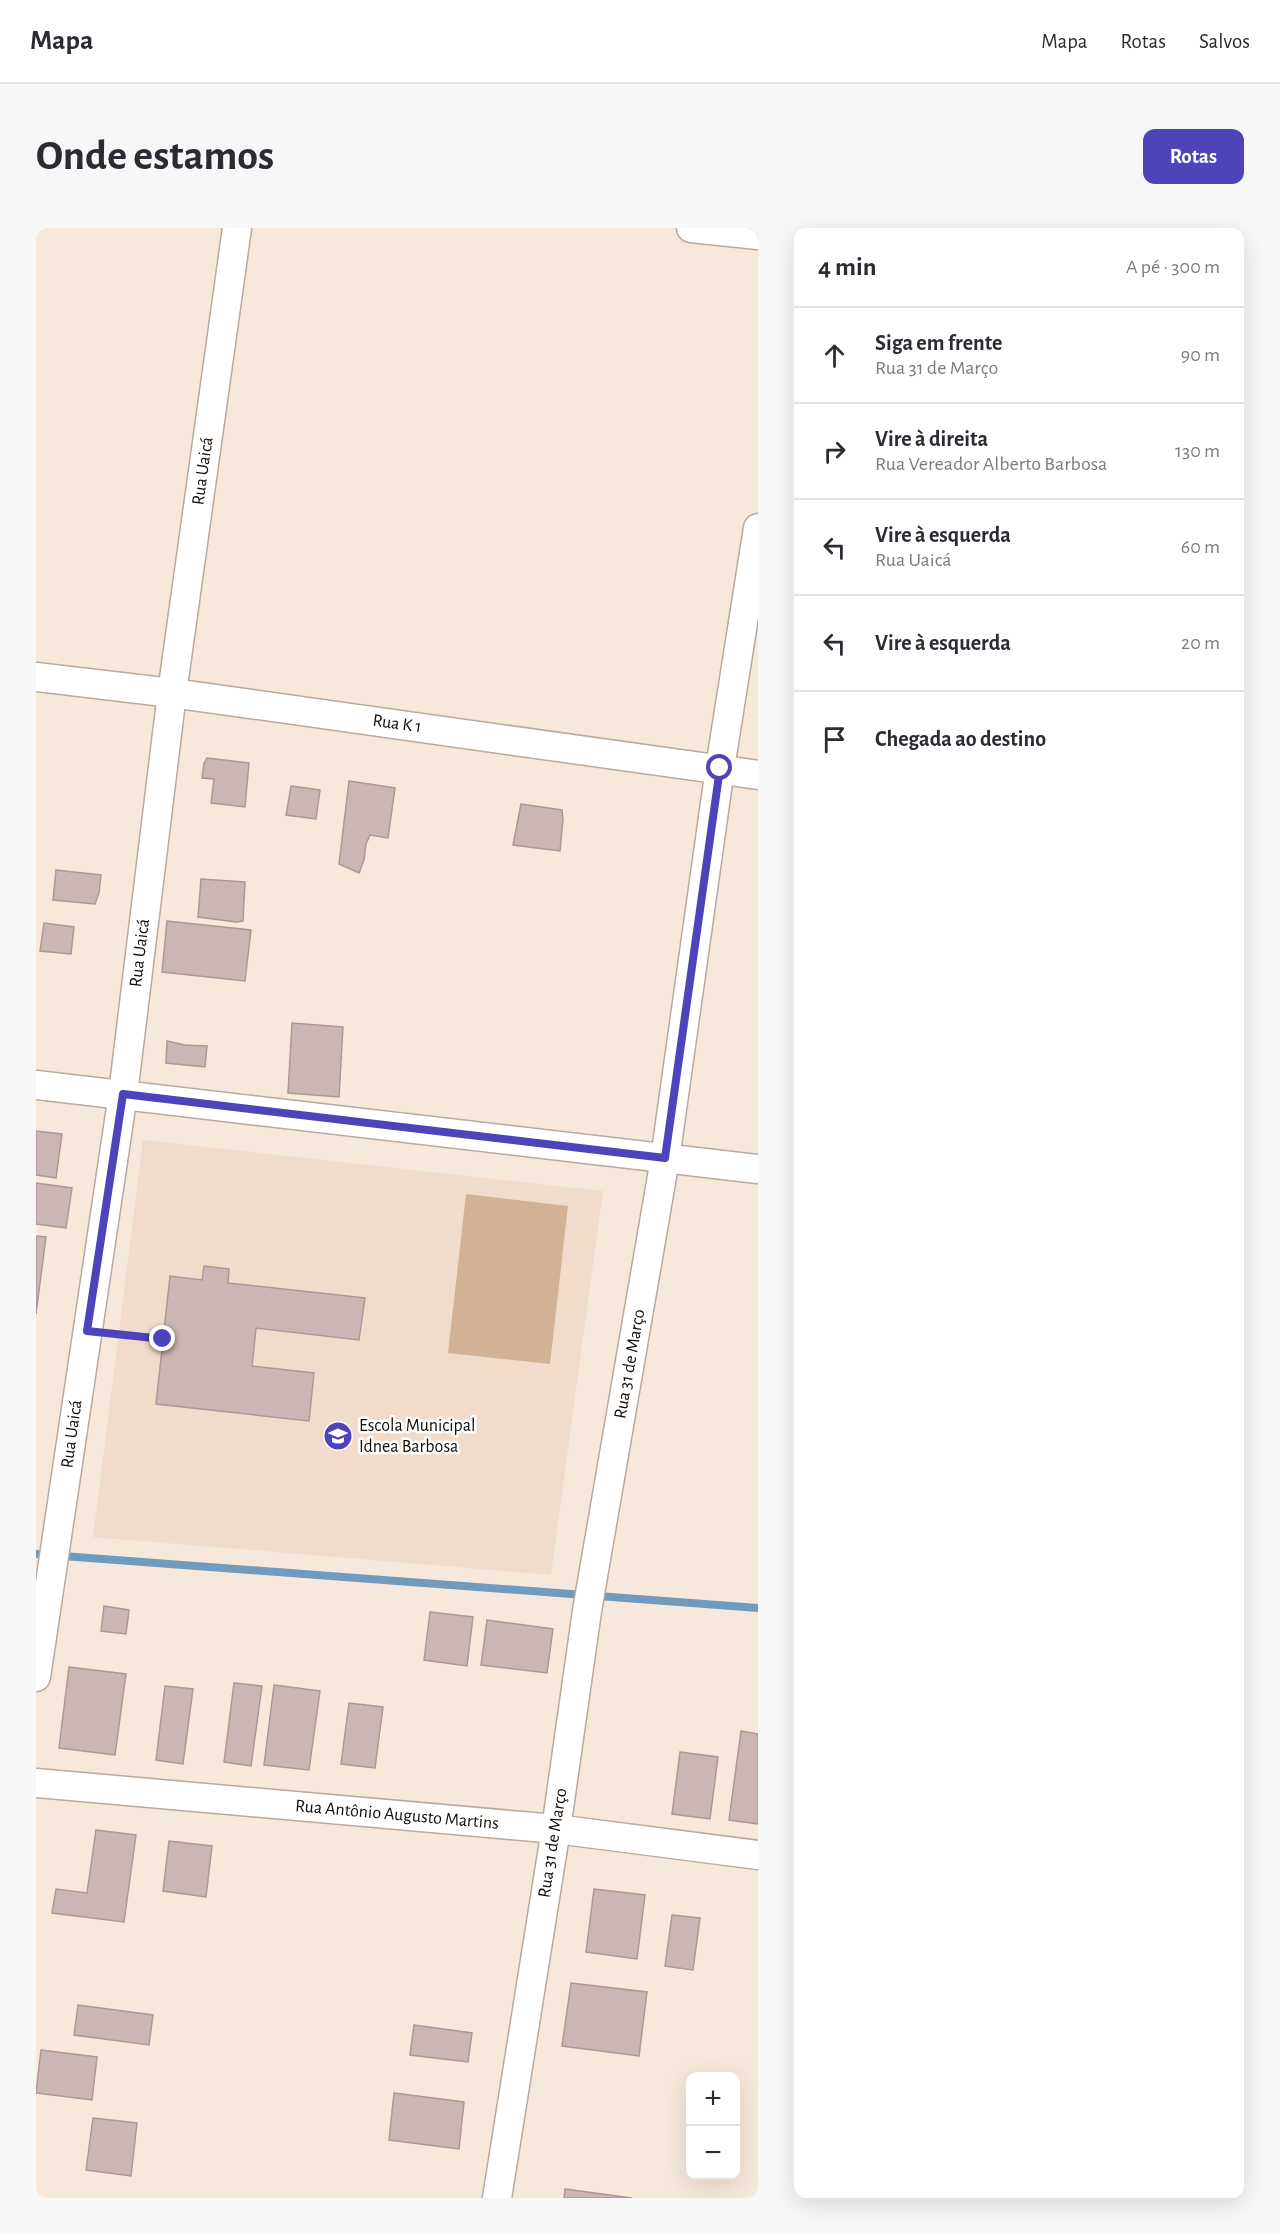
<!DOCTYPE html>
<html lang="pt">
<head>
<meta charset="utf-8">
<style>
	body { margin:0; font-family:"Alegreya Sans",sans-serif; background:#f7f7f7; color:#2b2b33 }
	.controls { position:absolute; right:18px; bottom:18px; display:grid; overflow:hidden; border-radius:12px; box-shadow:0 6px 24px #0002 }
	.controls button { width:54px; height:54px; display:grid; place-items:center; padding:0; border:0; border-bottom:2px solid #e1e1e2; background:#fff; color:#2b2b33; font:30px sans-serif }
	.stop { position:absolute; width:18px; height:18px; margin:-14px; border:4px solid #4f43ba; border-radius:50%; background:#fff }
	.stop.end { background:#4f43ba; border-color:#fff; box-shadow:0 2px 6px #0008 }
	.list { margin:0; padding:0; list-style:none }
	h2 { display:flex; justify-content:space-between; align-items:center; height:78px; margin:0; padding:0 24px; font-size:26px }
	h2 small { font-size:20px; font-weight:400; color:#7c7c81 }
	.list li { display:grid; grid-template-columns:39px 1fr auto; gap:18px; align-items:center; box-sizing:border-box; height:96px; padding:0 24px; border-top:2px solid #e1e1e2 }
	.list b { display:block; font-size:22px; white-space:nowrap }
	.list p { margin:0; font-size:20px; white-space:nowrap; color:#7c7c81 }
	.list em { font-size:20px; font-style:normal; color:#7c7c81 }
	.icon { flex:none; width:33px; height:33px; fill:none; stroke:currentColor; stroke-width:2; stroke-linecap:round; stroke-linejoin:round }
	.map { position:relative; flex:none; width:722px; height:1970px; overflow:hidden; border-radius:12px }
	header { display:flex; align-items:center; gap:36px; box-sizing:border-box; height:84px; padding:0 30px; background:#fff; border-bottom:2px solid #e1e1e2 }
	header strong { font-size:28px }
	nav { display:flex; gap:33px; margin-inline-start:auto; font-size:21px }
	.intro { display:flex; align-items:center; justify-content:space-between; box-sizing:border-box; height:144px; padding:0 36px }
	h1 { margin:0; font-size:42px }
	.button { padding:15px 27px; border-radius:12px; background:#4f43ba; color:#fff; font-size:21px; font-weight:700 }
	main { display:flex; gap:36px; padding:0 36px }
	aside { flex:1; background:#fff; border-radius:12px; box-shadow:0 6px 24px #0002 }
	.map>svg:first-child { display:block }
	.built { fill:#f1dccb }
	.green { fill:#d3b195 }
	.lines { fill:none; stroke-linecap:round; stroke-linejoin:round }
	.stream { stroke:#709bbd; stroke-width:8 }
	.building { fill:#cab6b5; stroke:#ab9897; stroke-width:1.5 }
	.street-casing { stroke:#b8aa9e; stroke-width:31 }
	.path { stroke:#988d85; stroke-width:4; stroke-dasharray:3 3; stroke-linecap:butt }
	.street { stroke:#fff; stroke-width:28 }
	.route { stroke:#4f43ba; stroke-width:8 }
	.labels { text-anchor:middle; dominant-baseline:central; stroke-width:5; stroke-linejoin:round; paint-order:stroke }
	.street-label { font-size:18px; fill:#120d09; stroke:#fff }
	.poi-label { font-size:18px; fill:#120d09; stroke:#fff; text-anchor:start }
</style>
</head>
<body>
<header>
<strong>Mapa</strong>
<nav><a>Mapa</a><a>Rotas</a><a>Salvos</a></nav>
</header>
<div class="intro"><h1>Onde estamos</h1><a class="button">Rotas</a></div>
<main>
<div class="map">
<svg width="722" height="1970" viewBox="0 0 722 1970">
	<rect width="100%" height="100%" fill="#f7e8dc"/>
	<path class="built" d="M107,912L567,963L515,1347L57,1309Z"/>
	<path class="green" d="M430,966L532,978L514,1136L412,1125Z"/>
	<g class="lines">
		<path class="stream" d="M0,1326L722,1380"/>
	</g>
	<g class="building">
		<path d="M171,530L213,535L209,579L175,575L178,551L166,550L168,535Z"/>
		<path d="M313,553L359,560L352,610L334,607L330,616L328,632L323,645L303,636Z"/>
		<path d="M255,558L284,562L280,591L250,587Z"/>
		<path d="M485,576L526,582L527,591L524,623L477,617Z"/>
		<path d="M20,642L65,647L63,665L59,676L17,672Z"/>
		<path d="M165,651L209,654L207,693L200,694L162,689Z"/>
		<path d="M131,693L215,702L209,753L126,744Z"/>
		<path d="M8,695L38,699L35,726L4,723Z"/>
		<path d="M256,795L307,799L303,869L252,865Z"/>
		<path d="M131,813L149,817L171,818L169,839L130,835Z"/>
		<path d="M0,903L26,906L20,950L0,947Z"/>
		<path d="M0,955L36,960L30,1000L0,996Z"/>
		<path d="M0,1008L10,1009L0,1086Z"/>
		<path d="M168,1038L193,1041L192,1055L329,1070L323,1112L220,1100L216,1138L278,1145L273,1193L120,1176L134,1048L166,1052Z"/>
		<path d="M68,1378L93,1382L90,1406L65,1403Z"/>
		<path d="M394,1384L437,1389L431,1438L388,1432Z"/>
		<path d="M451,1392L517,1401L511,1445L445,1437Z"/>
		<path d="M33,1439L90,1446L79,1527L23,1520Z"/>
		<path d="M198,1455L226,1458L215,1538L188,1534Z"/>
		<path d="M238,1457L284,1463L273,1542L228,1537Z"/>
		<path d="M129,1458L157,1461L147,1536L120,1532Z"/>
		<path d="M313,1475L347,1479L339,1540L305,1536Z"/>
		<path d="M705,1503L722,1506V1596L693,1592Z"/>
		<path d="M644,1524L682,1529L674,1591L636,1586Z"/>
		<path d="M60,1602L100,1607L88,1694L16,1685L20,1661L51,1665Z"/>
		<path d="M133,1613L176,1618L170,1669L127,1663Z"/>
		<path d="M558,1661L609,1667L601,1731L550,1724Z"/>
		<path d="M636,1687L664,1690L657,1742L629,1738Z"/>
		<path d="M535,1755L611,1764L603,1828L526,1818Z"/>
		<path d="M42,1777L117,1787L113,1817L38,1807Z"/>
		<path d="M378,1797L436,1805L432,1834L374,1827Z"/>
		<path d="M5,1822L61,1829L56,1872L0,1865Z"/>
		<path d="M358,1865L428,1874L423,1921L353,1912Z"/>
		<path d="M57,1890L101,1895L95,1948L50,1942Z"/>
		<path d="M529,1961L596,1970H528Z"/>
	</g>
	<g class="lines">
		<g class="street-casing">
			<g id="street">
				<path d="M655,0L722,7"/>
				<path d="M0,449L136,465L722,547"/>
				<path d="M0,857L722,941"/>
				<path d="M0,1449L87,866L136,465L201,0"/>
				<path d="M0,1555L520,1601L722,1627"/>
				<path d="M461,1970L520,1601L551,1383L629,931L684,540L722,300"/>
			</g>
		</g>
		<path class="path" d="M80,1107L127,1111"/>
		<use href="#street" class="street"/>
	</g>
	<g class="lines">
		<path class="route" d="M127,1111L51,1103L87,866L629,930L684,540"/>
	</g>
	<defs>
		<g id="school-disc" transform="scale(1.5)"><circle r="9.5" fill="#4f43ba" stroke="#fff"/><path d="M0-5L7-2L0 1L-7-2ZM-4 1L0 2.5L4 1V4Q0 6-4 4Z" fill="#fff"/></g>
	</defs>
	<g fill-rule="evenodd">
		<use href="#school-disc" x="302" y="1208"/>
	</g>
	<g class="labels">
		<g class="street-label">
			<text transform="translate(167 243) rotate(-82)">Rua Uaicá</text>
			<text transform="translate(361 496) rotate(8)">Rua K 1</text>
			<text transform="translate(104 725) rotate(-83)">Rua Uaicá</text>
			<text transform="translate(594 1136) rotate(-80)">Rua 31 de Março</text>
			<text transform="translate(36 1206) rotate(-82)">Rua Uaicá</text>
			<text transform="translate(361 1587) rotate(5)">Rua Antônio Augusto Martins</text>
			<text transform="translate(517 1615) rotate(-81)">Rua 31 de Março</text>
		</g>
		<g class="poi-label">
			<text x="323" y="1198">Escola Municipal<tspan x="323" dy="21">Idnea Barbosa</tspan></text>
		</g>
	</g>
</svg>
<div class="controls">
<button>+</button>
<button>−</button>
</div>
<div class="stop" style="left:684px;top:540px"></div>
<div class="stop end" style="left:127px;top:1111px"></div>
</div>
<aside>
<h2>4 min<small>A pé · 300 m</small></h2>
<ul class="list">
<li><svg class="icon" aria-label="ahead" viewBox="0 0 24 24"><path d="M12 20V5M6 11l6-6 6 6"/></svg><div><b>Siga em frente</b><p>Rua 31 de Março</p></div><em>90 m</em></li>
<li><svg class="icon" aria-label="right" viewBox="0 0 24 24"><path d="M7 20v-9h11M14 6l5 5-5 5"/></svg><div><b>Vire à direita</b><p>Rua Vereador Alberto Barbosa</p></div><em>130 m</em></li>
<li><svg class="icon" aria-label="left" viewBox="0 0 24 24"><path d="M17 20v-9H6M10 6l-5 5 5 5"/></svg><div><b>Vire à esquerda</b><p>Rua Uaicá</p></div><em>60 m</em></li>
<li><svg class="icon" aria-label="left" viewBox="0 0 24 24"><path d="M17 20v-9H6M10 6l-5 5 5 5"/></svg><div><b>Vire à esquerda</b></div><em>20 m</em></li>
<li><svg class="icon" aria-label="arrive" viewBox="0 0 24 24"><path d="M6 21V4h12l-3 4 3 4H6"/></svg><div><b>Chegada ao destino</b></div></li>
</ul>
</aside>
</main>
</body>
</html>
